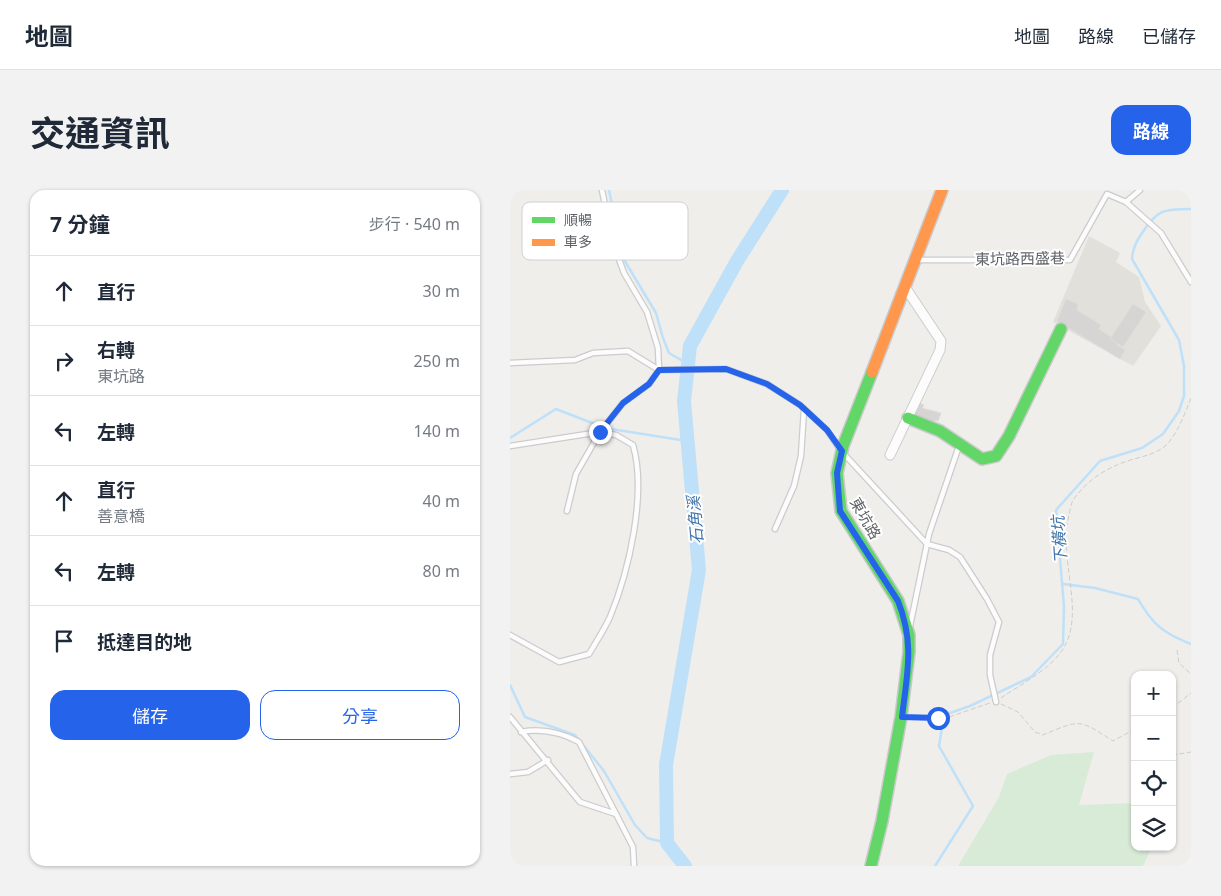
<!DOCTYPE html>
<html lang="zh-TW">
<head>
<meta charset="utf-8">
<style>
	body { margin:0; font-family:"Noto Sans","Noto Sans TC",sans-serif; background:#f2f2f3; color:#1f2937 }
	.controls { position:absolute; right:15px; bottom:15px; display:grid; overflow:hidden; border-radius:10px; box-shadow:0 1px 4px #0004 }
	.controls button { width:45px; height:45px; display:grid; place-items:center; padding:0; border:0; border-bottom:1px solid #e0e1e3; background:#fff; color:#1f2937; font:25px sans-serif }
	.stop { position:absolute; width:15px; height:15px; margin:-11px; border:4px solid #2563eb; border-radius:50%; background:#fff }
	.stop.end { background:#2563eb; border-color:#fff; box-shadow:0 1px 5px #0008 }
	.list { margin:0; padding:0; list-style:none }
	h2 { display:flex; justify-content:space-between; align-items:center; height:65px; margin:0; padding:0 20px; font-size:21px }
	h2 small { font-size:16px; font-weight:400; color:#747a83 }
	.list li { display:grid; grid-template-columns:32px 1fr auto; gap:15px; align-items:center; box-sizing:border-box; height:70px; padding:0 20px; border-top:1px solid #e0e1e3 }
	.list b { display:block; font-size:19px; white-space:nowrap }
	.list p { margin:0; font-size:16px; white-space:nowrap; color:#747a83 }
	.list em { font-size:16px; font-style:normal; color:#747a83 }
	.actions { display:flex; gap:10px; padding:15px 20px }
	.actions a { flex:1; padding:11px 0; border:1px solid #2563eb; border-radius:15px; text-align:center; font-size:18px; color:#2563eb }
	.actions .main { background:#2563eb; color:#fff }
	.icon { flex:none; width:28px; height:28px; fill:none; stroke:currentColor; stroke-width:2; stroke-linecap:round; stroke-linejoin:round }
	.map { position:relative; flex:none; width:681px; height:676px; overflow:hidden; border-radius:15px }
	header { display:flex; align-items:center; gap:30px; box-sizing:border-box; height:70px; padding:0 25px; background:#fff; border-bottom:1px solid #e0e1e3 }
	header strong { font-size:24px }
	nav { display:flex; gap:28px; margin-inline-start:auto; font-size:18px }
	.intro { display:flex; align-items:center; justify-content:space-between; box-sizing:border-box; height:120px; padding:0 30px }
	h1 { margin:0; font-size:35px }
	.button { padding:12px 22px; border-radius:15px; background:#2563eb; color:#fff; font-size:18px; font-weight:700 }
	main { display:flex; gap:30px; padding:0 30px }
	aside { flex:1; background:#fff; border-radius:15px; box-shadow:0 1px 4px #0004 }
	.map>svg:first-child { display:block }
	.education { fill:#e2e0da }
	.green { fill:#d8ebd6 }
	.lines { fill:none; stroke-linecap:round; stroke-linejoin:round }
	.stream { stroke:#bfe0f9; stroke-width:2.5 }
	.river { stroke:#bfe0f9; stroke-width:14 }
	.building { fill:#d6d5d3; stroke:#deddd9 }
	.lane-casing { stroke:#cbcccc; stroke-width:7 }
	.street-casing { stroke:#cbcccc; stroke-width:11 }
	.fast-casing { stroke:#cacacb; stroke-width:14 }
	.slow-casing { stroke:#cacacb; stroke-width:14 }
	.path { stroke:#cacfcc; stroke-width:1; stroke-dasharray:5 2.5; stroke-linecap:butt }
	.lane { stroke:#fdfcfc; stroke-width:4.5 }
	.street { stroke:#fdfcfc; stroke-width:9 }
	.fast { stroke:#63d668; stroke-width:11 }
	.slow { stroke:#ff974d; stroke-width:11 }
	.route { stroke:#2563eb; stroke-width:6 }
	.labels { text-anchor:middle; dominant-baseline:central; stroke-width:4; stroke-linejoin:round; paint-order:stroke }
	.street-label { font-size:15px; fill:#5f6368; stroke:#fff }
	.water-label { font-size:16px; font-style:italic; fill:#4174aa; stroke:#fff }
	.key { fill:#fff; stroke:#cfd0d2; stroke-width:1 }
	.key-label { font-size:14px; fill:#5f6368 }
</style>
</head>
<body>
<header>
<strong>地圖</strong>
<nav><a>地圖</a><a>路線</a><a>已儲存</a></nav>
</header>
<div class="intro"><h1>交通資訊</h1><a class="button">路線</a></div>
<main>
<aside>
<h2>7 分鐘<small>步行 · 540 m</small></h2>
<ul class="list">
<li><svg class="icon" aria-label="ahead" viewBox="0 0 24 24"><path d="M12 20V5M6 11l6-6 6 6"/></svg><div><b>直行</b></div><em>30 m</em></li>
<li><svg class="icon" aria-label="right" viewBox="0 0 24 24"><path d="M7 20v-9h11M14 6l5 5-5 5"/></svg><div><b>右轉</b><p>東坑路</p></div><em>250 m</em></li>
<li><svg class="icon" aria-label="left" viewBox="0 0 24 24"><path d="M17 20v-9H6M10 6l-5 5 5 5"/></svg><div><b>左轉</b></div><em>140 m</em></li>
<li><svg class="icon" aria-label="ahead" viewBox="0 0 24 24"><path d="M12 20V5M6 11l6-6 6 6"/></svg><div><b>直行</b><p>善意橋</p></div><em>40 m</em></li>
<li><svg class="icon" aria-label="left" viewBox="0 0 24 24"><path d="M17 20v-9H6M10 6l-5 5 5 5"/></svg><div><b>左轉</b></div><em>80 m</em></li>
<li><svg class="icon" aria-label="arrive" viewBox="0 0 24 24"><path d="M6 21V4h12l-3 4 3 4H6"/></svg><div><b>抵達目的地</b></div></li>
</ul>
<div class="actions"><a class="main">儲存</a><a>分享</a></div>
</aside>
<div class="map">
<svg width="681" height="676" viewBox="0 0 681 676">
	<rect width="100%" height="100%" fill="#efeeea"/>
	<path class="education" d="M579,46L610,63L606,72L629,87L635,112L651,136L623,176L543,132Z"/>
	<path class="green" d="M584,562L569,615L625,613V657H642L633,676H448L489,607L497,584L541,565Z"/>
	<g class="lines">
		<g class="stream">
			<path d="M99,0L113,68L146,123L153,148L159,163L178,174"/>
			<path d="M0,248L46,219L95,238L177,251"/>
			<path d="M553,394L585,398L628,409C643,435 653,443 681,454"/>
			<path d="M0,495L15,527L65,545L94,581L125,635L137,648L157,653"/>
			<path d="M425,676L463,616L429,556L434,525L460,516L521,487L553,454L554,417L546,320L590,271L632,258L653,244L669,221L674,206V176L669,150L622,69C623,58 626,52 632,43C647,20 653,19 681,19"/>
		</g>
		<path class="river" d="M175,676L157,653L156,575L189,380L174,211L180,156L227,71L272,0"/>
	</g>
	<g class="building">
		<path d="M556,109L568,114L567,120L591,135L589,139L604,149L606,147L609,150L607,155L615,160L610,169L547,131Z"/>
		<path d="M623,114L636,122L613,157L600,149Z"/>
		<path d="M407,212L414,215L412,218L431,223L428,231L425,230L424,232L401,224Z"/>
	</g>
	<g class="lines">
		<g class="lane-casing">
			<g id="lane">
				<path d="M616,12L651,43L681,92"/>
				<path d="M408,70H560L597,4L616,12L630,0"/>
				<path d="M0,173L65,170L83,163L118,161L149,180L216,179L257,194L290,215L317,240L329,258"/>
				<path d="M0,256L90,242L106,245L123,255C137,303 119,381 100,427C94,440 86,452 79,464L49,472L0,445"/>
				<path d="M334,264L417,354L439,360L450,367L477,409L489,432L480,465V485L486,512"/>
				<path d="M57,321L66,284L90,242L113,213L139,194L149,180L148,158L137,122L114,83L102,50L92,0"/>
				<path d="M265,339L284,296L291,266L294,219"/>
				<path d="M400,436L419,344L449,256"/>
				<path d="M0,527L70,612L106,624"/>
				<path d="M11,542C32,538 50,542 69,552L123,657L124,676"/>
				<path d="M0,584L18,582L38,570"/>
			</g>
		</g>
		<g class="street-casing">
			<path id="street" d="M380,265L430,160L431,151L395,97"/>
		</g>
		<g class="fast-casing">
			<g id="fast">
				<path d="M398,228L430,241L472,269L486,266L499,246L551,139"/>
				<path d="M361,676L372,631L391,527L399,462V445L388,411L331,321L327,283L333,256L362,182"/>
			</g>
		</g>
		<g class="slow-casing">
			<path id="slow" d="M362,182L432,0"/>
		</g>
		<g class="path">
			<path d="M667,460L669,473L681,484"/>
			<path d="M491,508C510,495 537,481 551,462C578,425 547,369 559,325C560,320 561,314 563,310C574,294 590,282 607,275C623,267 647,267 659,252C669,240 675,223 681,208"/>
			<path d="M491,514L508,522L525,542L533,545C571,529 569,529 603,551L625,539"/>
			<path d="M662,518L681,503"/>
			<path d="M402,527H439L480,513"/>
			<path d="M662,565L681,562"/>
		</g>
		<use href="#lane" class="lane"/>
		<use href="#street" class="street"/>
		<use href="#fast" class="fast"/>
		<use href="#slow" class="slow"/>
	</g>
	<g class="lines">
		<path class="route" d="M90,242L113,213L139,194L149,180L216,179L257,194L290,215L317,240L332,261L327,283L330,321L388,411C405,454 397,483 392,527L428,528"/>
	</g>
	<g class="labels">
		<g class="street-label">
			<text transform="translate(510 68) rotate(-1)">東坑路西盛巷</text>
			<text transform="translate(356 328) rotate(60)">東坑路</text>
		</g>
		<g class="water-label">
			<text transform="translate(185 330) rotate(-95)">石角溪</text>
			<text transform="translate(549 350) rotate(-94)">下橫坑</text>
		</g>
	</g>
	<rect x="12" y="12" width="166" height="58" rx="8" class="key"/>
	<rect x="22" y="27" width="23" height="6" fill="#63d668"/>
	<rect x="22" y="49" width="23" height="7" fill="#ff974d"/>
	<g class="key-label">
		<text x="54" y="35">順暢</text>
		<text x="54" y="57">車多</text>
	</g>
</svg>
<div class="controls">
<button>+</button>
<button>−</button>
<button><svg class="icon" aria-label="locate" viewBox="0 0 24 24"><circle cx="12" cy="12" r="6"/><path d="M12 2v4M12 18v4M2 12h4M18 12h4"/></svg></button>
<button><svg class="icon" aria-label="layers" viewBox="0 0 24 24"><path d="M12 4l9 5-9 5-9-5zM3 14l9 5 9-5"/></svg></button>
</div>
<div class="stop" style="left:428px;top:528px"></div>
<div class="stop end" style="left:90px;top:242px"></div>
</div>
</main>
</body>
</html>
